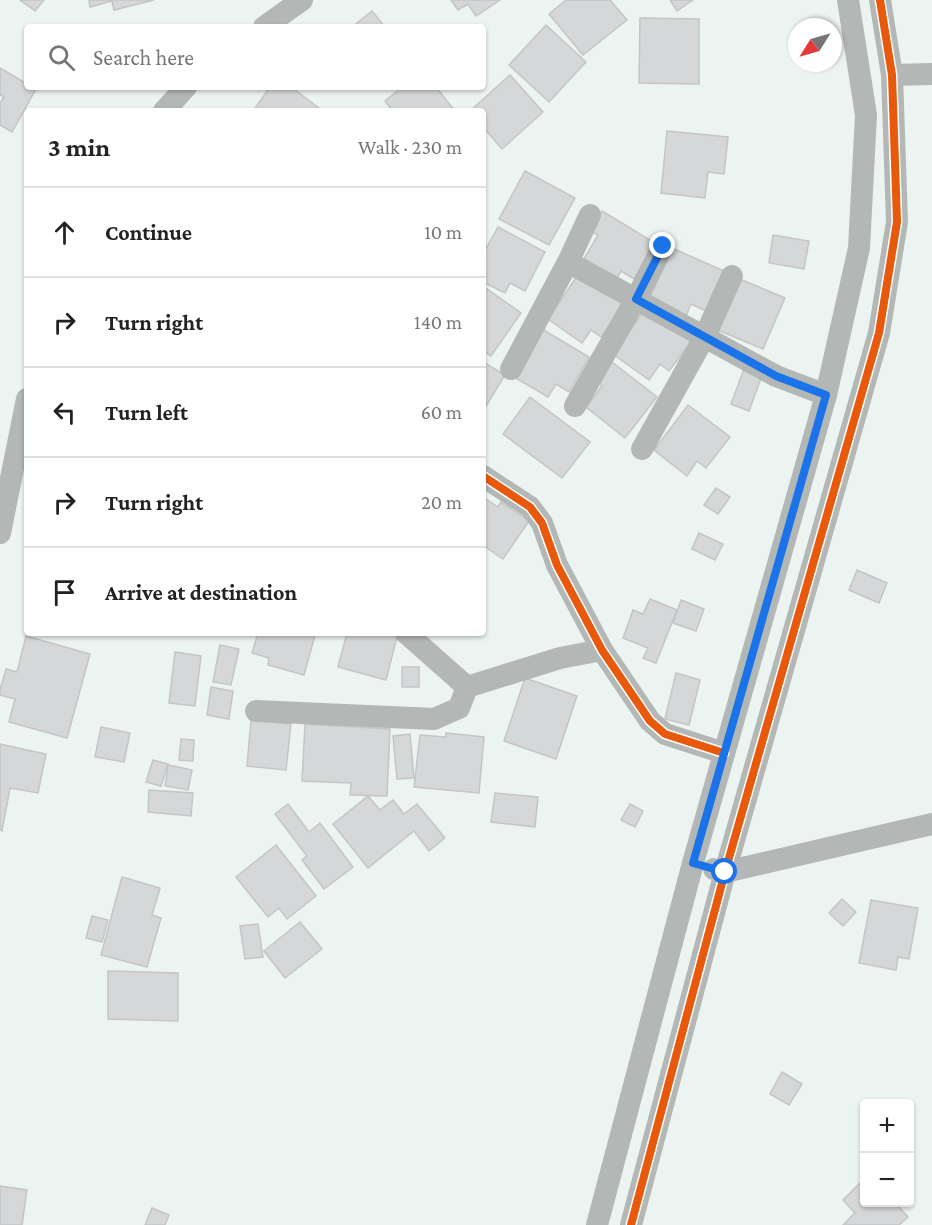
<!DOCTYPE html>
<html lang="en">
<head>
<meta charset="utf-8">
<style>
	body { margin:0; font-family:"Crimson Pro",serif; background:#f6f6f6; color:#222 }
	.controls { position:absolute; right:18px; bottom:18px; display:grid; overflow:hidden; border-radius:6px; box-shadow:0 2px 4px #0004 }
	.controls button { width:54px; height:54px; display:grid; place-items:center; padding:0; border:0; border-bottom:2px solid #e0e0e0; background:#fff; color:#222; font:30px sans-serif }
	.compass { position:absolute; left:788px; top:18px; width:54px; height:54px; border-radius:50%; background:#fff; box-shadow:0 2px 4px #0004; rotate:233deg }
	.stop { position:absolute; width:18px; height:18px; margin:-14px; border:4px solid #1a73e8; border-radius:50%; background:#fff }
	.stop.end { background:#1a73e8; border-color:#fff; box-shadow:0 2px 6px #0008 }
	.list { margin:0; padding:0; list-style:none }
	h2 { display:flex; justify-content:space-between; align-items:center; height:78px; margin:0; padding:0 24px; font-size:26px }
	h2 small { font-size:20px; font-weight:400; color:#767676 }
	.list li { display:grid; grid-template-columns:39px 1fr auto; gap:18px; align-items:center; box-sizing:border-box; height:90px; padding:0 24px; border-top:2px solid #e0e0e0 }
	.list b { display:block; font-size:22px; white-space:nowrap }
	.list em { font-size:20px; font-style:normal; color:#767676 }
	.icon { flex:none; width:33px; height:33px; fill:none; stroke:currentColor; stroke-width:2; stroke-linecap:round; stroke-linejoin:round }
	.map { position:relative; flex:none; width:932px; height:1225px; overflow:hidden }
	.search { position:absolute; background:#fff; box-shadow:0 2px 4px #0004; left:24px; top:24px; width:462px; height:66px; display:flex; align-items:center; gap:15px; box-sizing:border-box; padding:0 21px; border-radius:6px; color:#767676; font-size:22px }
	.panel { position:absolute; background:#fff; box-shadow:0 2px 4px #0004; left:24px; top:108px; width:462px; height:528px; border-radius:6px }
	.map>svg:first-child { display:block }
	.building { fill:#d5d7d8; stroke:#c3c5c6; stroke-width:1.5 }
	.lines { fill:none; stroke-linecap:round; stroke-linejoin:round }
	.minor { stroke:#b3b7b6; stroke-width:22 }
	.cycleway-casing { stroke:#fff; stroke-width:11 }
	.cycleway { stroke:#e8590c; stroke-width:8 }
	.route { stroke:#1a73e8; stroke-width:8 }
</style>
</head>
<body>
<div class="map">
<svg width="932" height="1225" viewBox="0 0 932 1225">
	<rect width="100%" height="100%" fill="#ecf4f2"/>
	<g class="building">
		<path d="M20,0H44L35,11Z"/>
		<path d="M89,0H154L114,10L112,1L90,7Z"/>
		<path d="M451,0H500L476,16L468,4L458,10Z"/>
		<path d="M566,0H610L627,20L583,55L549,14Z"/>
		<path d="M670,0H693L677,11Z"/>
		<path d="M372,11L385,27H352Z"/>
		<path d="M640,18L699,19V84L639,83Z"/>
		<path d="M546,25L586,62L549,102L509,65Z"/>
		<path d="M0,68L27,84V87L36,89L12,132L0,125V103L4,97L0,95Z"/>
		<path d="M510,75L543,112L502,149L483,127V111H470Z"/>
		<path d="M270,87H291L323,111H253Z"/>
		<path d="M402,87H436L455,111H393L385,101Z"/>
		<path d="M667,131L728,137L724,174L708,172L705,198L661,193Z"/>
		<path d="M525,171L575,198L549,245L499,219Z"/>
		<path d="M602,211L655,243L634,279L621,271L614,283L581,264L598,235L590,231Z"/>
		<path d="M498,227L545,252L525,291L510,283L505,293L483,282V254Z"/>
		<path d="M773,235L809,241L804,269L769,263Z"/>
		<path d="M672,248L726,272L708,312L691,304L686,316L649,300Z"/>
		<path d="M579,273L624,304L601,337L591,330L582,343L548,319Z"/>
		<path d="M735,277L785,298L763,349L713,328Z"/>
		<path d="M483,286L521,313L491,356L483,351Z"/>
		<path d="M646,308L692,341L669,371L660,364L649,380L613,354Z"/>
		<path d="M542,329L589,357L569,392L556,384L548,397L514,377Z"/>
		<path d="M608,359L657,397L625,438L586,407L602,386L593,378Z"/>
		<path d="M483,362L505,375L483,411Z"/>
		<path d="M744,369L762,376L749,411L731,404Z"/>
		<path d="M530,397L590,442L562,478L503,434Z"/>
		<path d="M688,405L730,437L706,468L697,461L687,476L654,450Z"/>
		<path d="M716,488L730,497L718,514L704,505Z"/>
		<path d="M483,497L498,507L501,502L529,521L503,559L483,545Z"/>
		<path d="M699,533L723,544L715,560L692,549Z"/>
		<path d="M857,570L887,583L879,603L849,590Z"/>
		<path d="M650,599L677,610L656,663L643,658L648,648L623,638L633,610L643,614Z"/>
		<path d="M681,600L704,609L696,631L673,623Z"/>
		<path d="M258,633H306L315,635L304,675L268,665L269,658L252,653Z"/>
		<path d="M347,633H398L386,680L338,667Z"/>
		<path d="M26,636L90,654L67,738L9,722L15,699L0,695V690L6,669L17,672Z"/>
		<path d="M220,645L239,649L231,685L213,682Z"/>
		<path d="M175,652L201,656L195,706L169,703Z"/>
		<rect x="402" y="667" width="17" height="20"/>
		<path d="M676,673L700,680L689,725L665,719Z"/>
		<path d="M525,678L577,696L556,759L504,741Z"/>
		<path d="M211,687L233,691L229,719L207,715Z"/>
		<path d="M251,720L291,724L286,770L247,766Z"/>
		<path d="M305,724L390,729L387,796L350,795L351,783L302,781Z"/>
		<path d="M101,727L130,733L124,762L95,757Z"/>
		<path d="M446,733L484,737L479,793L414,787L420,735L446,737Z"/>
		<path d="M410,734L414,778L397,779L393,736Z"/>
		<path d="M181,739L194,740L193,761L179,760Z"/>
		<path d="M0,744L46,754L38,793L10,788L2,831L0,830Z"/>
		<path d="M153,760L168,764L161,786L146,782Z"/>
		<path d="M168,765L192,770L188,790L165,786Z"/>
		<path d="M149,790L193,793L191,816L148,812Z"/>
		<path d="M495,793L538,797L535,827L491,822Z"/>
		<path d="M368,796L380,810L393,800L404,814L417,804L445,838L429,851L414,831L368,868L333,824Z"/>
		<path d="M288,804L309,832L320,823L353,867L324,889L302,860L307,856L275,814Z"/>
		<path d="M630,804L643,811L635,827L621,820Z"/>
		<path d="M276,845L316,896L287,919L279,908L268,917L236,877Z"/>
		<path d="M122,877L160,888L152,915L161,918L147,967L101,955Z"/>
		<path d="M842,899L856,912L843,926L829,913Z"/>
		<path d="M871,900L918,908L909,959L898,957L896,970L859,963Z"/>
		<path d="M92,916L108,920L102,942L86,938Z"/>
		<path d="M300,922L322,949L285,978L264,951Z"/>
		<path d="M258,924L263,957L245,959L240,926Z"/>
		<path d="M108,971L178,973V1021L108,1019Z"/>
		<path d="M782,1072L802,1084L789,1105L770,1094Z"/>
		<path d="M864,1179V1202H894L908,1217L899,1225H843L855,1213L843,1200Z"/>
		<path d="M0,1186L27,1190L22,1225H0Z"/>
		<path d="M152,1208L169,1215L165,1225H145Z"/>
	</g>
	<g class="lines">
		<g class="minor">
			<path d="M264,27L302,0"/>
			<path d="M892,75L932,74"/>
			<path d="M164,111L186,87"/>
			<path d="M568,262L776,376L826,395"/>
			<path d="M511,369L568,262L590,215"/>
			<path d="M575,406L636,299L663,246"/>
			<path d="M642,449L705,336L732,276"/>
			<path d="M483,476L530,507L542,523L557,565L602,650L650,721L665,734L724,753"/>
			<path d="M0,533L27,399"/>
			<path d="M406,633L467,687"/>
			<path d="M256,711L434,719L459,708L467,687L560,658L602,650"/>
			<path d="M714,869L725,872L932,824"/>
			<path d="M597,1225L693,863L826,395L859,248L866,115L848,0"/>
			<path d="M631,1225L725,872L879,333L897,222L892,75L880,0"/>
		</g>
		<g class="cycleway-casing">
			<g id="cycleway">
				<path d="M483,476L530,507L542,523L557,565L602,650L650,721L665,734L724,753"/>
				<path d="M631,1225L725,872L879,333L897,222L892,75L880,0"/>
			</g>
		</g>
		<use href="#cycleway" class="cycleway"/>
	</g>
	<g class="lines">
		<path class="route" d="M663,246L636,299L776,376L826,395L693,863L725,872"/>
	</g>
</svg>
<div class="controls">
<button>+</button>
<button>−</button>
</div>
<svg class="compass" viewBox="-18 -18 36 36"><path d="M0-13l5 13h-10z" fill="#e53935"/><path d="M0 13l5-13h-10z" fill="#767676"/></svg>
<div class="stop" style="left:725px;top:872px"></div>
<div class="stop end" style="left:663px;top:246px"></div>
<div class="search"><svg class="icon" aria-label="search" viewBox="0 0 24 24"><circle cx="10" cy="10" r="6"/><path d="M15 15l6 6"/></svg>Search here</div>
<section class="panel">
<h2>3 min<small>Walk · 230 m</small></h2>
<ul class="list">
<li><svg class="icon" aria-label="ahead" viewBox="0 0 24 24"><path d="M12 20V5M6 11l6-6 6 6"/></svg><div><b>Continue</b></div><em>10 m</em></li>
<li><svg class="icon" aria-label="right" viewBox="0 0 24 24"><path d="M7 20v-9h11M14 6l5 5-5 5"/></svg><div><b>Turn right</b></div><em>140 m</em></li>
<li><svg class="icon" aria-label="left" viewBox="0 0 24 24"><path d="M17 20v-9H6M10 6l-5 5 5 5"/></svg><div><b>Turn left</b></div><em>60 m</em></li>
<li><svg class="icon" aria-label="right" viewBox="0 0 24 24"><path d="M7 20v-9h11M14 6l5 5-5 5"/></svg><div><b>Turn right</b></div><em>20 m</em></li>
<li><svg class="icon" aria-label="arrive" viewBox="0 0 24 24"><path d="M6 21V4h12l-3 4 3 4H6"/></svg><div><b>Arrive at destination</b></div></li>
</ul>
</section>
</div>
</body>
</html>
